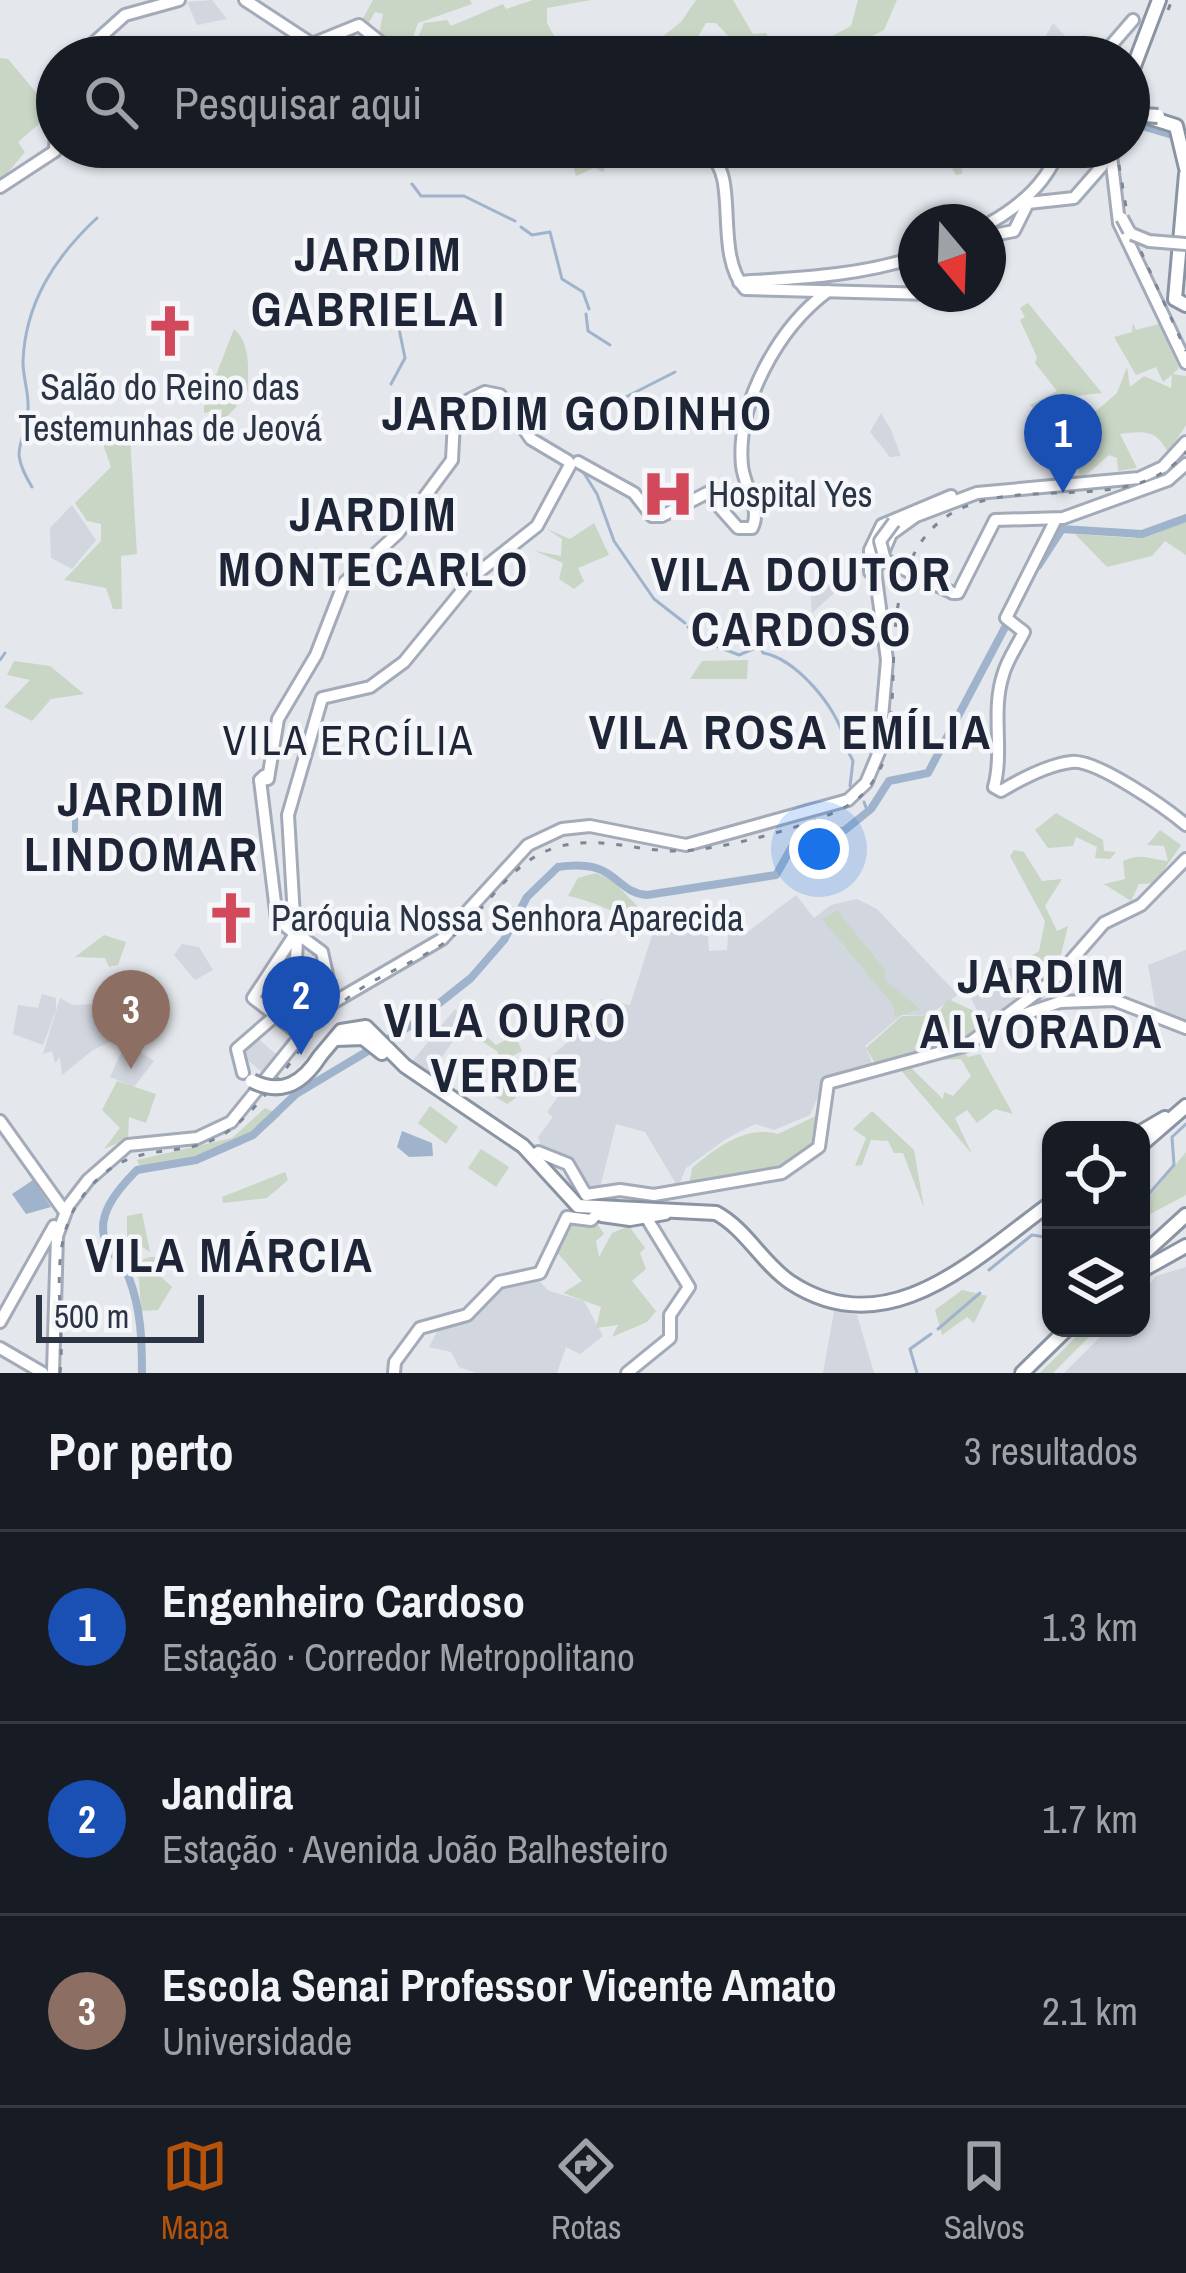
<!DOCTYPE html>
<html lang="pt">
<head>
<meta charset="utf-8">
<style>
	body { margin:0; font-family:"Archivo Narrow",sans-serif; background:#242831; color:#f1f3f6 }
	.controls { position:absolute; right:36px; bottom:36px; display:grid; overflow:hidden; border-radius:24px; box-shadow:0 3px 9px #0004 }
	.controls button { width:108px; height:108px; display:grid; place-items:center; padding:0; border:0; border-bottom:3px solid #363941; background:#171b24; color:#f1f3f6; font:60px sans-serif }
	.compass { position:absolute; left:898px; top:204px; width:108px; height:108px; border-radius:50%; background:#171b24; box-shadow:0 3px 9px #0004; rotate:161deg }
	.scale { position:absolute; left:36px; bottom:30px; width:168px; box-sizing:border-box; padding-left:12px; border:6px solid #2b3445; border-top:0; font-size:33px; line-height:42px; white-space:nowrap; color:#2b3445; -webkit-text-stroke:9px #f4f6f9; paint-order:stroke }
	.you { position:absolute; left:819px; top:849px; width:42px; height:42px; margin:-30px; border:9px solid #fff; border-radius:50%; background:#1a73e8; box-shadow:0 0 0 18px #1a73e833 }
	.badge { display:grid; place-items:center; width:78px; height:78px; border-radius:50%; background:#b45309; color:#fff; font-size:39px; font-weight:700 }
	.pin { position:absolute; translate:-50% -99px; filter:drop-shadow(0 3px 6px #0008) }
	.pin::after { content:''; position:absolute; top:63px; width:42px; height:36px; background:inherit; clip-path:polygon(0 0,100% 0,50% 100%) }
	.list { margin:0; padding:0; list-style:none }
	h2 { display:flex; justify-content:space-between; align-items:center; height:156px; margin:0; padding:0 48px; font-size:51px }
	h2 small { font-size:39px; font-weight:400; color:#9ea1a6 }
	.list li { display:grid; grid-template-columns:78px 1fr auto; gap:36px; align-items:center; box-sizing:border-box; height:192px; padding:0 48px; border-top:3px solid #363941 }
	.list b { display:block; font-size:45px; white-space:nowrap }
	.list p { margin:0; font-size:39px; white-space:nowrap; color:#9ea1a6 }
	.list em { font-size:39px; font-style:normal; color:#9ea1a6 }
	.icon { flex:none; width:66px; height:66px; fill:none; stroke:currentColor; stroke-width:2; stroke-linecap:round; stroke-linejoin:round }
	.map { position:relative; flex:none; width:1186px; height:1373px; overflow:hidden }
	.search { position:absolute; background:#171b24; box-shadow:0 3px 9px #0004; left:36px; right:36px; top:36px; height:132px; display:flex; align-items:center; gap:30px; box-sizing:border-box; padding:0 42px; border-radius:66px; color:#9ea1a6; font-size:45px }
	.sheet { height:732px; background:#171b24 }
	nav { display:flex; justify-content:space-around; align-items:center; box-sizing:border-box; height:168px; border-top:3px solid #363941; background:#171b24; font-size:33px; color:#9ea1a6 }
	nav a { display:grid; justify-items:center; gap:6px }
	nav .on { color:#b45309 }
	.map>svg:first-child { display:block }
	.built { fill:#d2d6de }
	.green { fill:#c9d6c5 }
	.water { fill:#9fb4cc }
	.lines { fill:none; stroke-linecap:round; stroke-linejoin:round }
	.stream { stroke:#9fb4cc; stroke-width:3 }
	.canal { stroke:#9fb4cc; stroke-width:6 }
	.river { stroke:#9fb4cc; stroke-width:8 }
	.major-casing { stroke:#a3abb8; stroke-width:16 }
	.highway-casing { stroke:#8b94a3; stroke-width:18 }
	.major { stroke:#fff; stroke-width:10 }
	.highway { stroke:#fff; stroke-width:12 }
	.rail { stroke:#7d8696; stroke-width:3; stroke-dasharray:6 12; stroke-linecap:butt }
	.major-bridge-casing { stroke:#a3abb8; stroke-width:16; stroke-linecap:butt }
	.highway-bridge-casing { stroke:#8b94a3; stroke-width:18; stroke-linecap:butt }
	.major-bridge { stroke:#fff; stroke-width:10 }
	.highway-bridge { stroke:#fff; stroke-width:12 }
	.labels { text-anchor:middle; dominant-baseline:central; stroke-width:9; stroke-linejoin:round; paint-order:stroke }
	.poi-label { font-size:36px; fill:#2b3445; stroke:#f4f6f9; text-anchor:start }
	.quarter-label { font-size:42px; letter-spacing:3px; fill:#1d2536; stroke:#f4f6f9 }
	.district-label { font-size:48px; font-weight:bold; letter-spacing:3px; fill:#1d2536; stroke:#f4f6f9 }
</style>
</head>
<body>
<div class="map">
<svg width="1186" height="1373" viewBox="0 0 1186 1373">
	<rect width="100%" height="100%" fill="#e4e7ec"/>
	<g class="built">
		<path d="M212,0L227,19L197,25L187,2Z"/>
		<path d="M1053,23L1067,38L1057,57L1039,48Z"/>
		<path d="M881,413L891,430L901,456L890,457L870,432Z"/>
		<path d="M72,505L96,540L72,569L51,558L50,528Z"/>
		<path d="M828,567L844,584L812,613L810,586Z"/>
		<path d="M796,895L814,918L831,905L857,899L877,909L958,995L929,1015H902L865,1046L873,1065L825,1080L810,1115L774,1130L755,1124L726,1139L686,1168L678,1187L645,1132L616,1124L600,1188L587,1190L573,1164L541,1146L538,1137L553,1117L547,1112L560,1094L535,1074L539,1066L595,1020L601,999L630,1005L656,923L708,934L709,951L727,950L728,934H745Z"/>
		<path d="M182,944L199,947L213,970L195,980L174,955Z"/>
		<path d="M1186,950V1025L1157,1016L1148,965Z"/>
		<path d="M1009,968L1052,969L1057,974L985,1027L971,998Z"/>
		<path d="M42,994L56,998V1010L43,1045L13,1034L18,1005L38,1008Z"/>
		<path d="M60,998L72,1005L120,1003L129,1014L122,1036L93,1050L62,1075L60,1057L55,1063L52,1051L43,1054Z"/>
		<path d="M455,1009L468,1020L429,1075L411,1063Z"/>
		<path d="M255,1036L277,1055L262,1072L240,1054Z"/>
		<path d="M126,1042L154,1061L134,1087L110,1077Z"/>
		<path d="M1186,1267V1373H1064L1109,1328H1141V1296L1156,1276Z"/>
		<path d="M537,1279L549,1291L584,1301L603,1336L580,1354L566,1347L557,1373H476L459,1367L451,1352L429,1347L440,1326L466,1318L502,1285Z"/>
		<path d="M834,1311L857,1315L874,1373H823Z"/>
	</g>
	<g class="green">
		<path d="M373,0H470L472,4L418,23L411,43L400,52L379,34L383,14L375,12L368,24L361,22Z"/>
		<path d="M533,0H591L547,8V23L560,47L535,57H490L488,42L478,57L426,48L418,54L414,47L424,23L447,20L451,26L503,4L506,9Z"/>
		<path d="M696,0H733L753,34L766,33L776,49L774,57H726L733,41L716,23H706L686,57H655L652,45L681,22Z"/>
		<path d="M858,0H897L884,30L864,40L870,50L860,44L847,57L825,55V40L851,26Z"/>
		<path d="M0,58L8,59L39,96L47,93L53,101L39,124L18,142L25,152L0,182Z"/>
		<path d="M506,147L547,150L537,162L502,166L496,156Z"/>
		<path d="M568,147H604L612,152L603,172L594,168L576,176Z"/>
		<path d="M940,147H980L982,157L961,156L962,174L956,175Z"/>
		<path d="M1028,303L1102,393L1076,396L1078,413L1088,418L1117,393L1127,367L1130,387L1144,376L1171,388L1172,375L1163,382L1156,367L1136,375L1114,337L1132,332L1133,323L1136,330L1159,324L1179,368L1173,374L1186,376V425L1168,453C1157,429 1144,431 1120,434L1137,468L1118,471L1117,458L1109,455L1085,476L1079,474V420L1068,432L1054,434L1030,405L1057,391L1035,363L1037,357L1020,320L1025,317L1020,308Z"/>
		<path d="M234,329C251,344 248,368 248,391L237,393V406L221,423L222,409L204,413V406Z"/>
		<path d="M130,436L137,554L121,556L122,609H113L106,588L64,580L101,541V524L87,521L75,503L111,467L103,444L94,439Z"/>
		<path d="M1186,522V555L1165,541L1152,556L1107,567L1075,534L1133,538Z"/>
		<path d="M594,523L609,555L578,568L584,581L574,589L559,579L563,563L535,551L561,556L562,539L547,529L570,539Z"/>
		<path d="M748,660L747,679H690L702,661Z"/>
		<path d="M14,661L50,666L84,694L51,699L32,721L4,707L30,680L7,675Z"/>
		<path d="M1056,813L1103,840L1104,851L1116,852L1110,859L1095,858L1097,847L1076,837L1073,846L1048,848L1035,830Z"/>
		<path d="M1160,830L1181,845L1155,883L1139,884L1131,901L1104,884L1125,879L1123,861C1142,852 1150,860 1168,861L1164,846L1147,845Z"/>
		<path d="M1014,850L1024,852L1042,881L1062,879L1045,906L1057,931L1068,926L1060,958L1042,969L1012,968L1039,951L1045,921L1010,856Z"/>
		<path d="M596,873L612,880L642,911L647,909L650,921L644,929C626,915 587,899 568,896L578,878Z"/>
		<path d="M837,910L886,971L884,979L920,1009L895,1017L893,1005L822,919Z"/>
		<path d="M104,935L126,942L118,965L109,967L105,958L75,957Z"/>
		<path d="M948,999L974,1011L978,1032L966,1042L876,1065L866,1048L902,1016L937,1015Z"/>
		<path d="M470,1021L496,1045L515,1035L522,1051L503,1061L496,1058L498,1052L464,1029Z"/>
		<path d="M963,1051L968,1057L980,1054L1013,1114L995,1109L977,1123L967,1110L955,1118L972,1154L899,1068L906,1063L943,1099L944,1092L953,1096L971,1076L961,1059L916,1061Z"/>
		<path d="M514,1060L508,1078L516,1098L507,1104L494,1096L491,1086Z"/>
		<path d="M117,1081L156,1094L146,1123L129,1117L128,1139L104,1149L120,1128L102,1110Z"/>
		<path d="M430,1106L458,1127L446,1144L418,1123Z"/>
		<path d="M265,1108L281,1115C243,1152 193,1161 142,1171L137,1160L232,1138Z"/>
		<path d="M872,1111L914,1150L924,1208L903,1153H894L888,1141L871,1140L862,1165L855,1166L866,1138L853,1129Z"/>
		<path d="M818,1115L817,1147L781,1170L689,1185L692,1168C716,1148 745,1125 778,1134Z"/>
		<path d="M481,1149L509,1167L496,1187L468,1168Z"/>
		<path d="M1186,1152V1195L1141,1219V1207Z"/>
		<path d="M285,1172L288,1180L267,1198L223,1203L222,1197Z"/>
		<path d="M142,1213L150,1252L127,1237V1216Z"/>
		<path d="M568,1218L598,1225L604,1234L596,1241L599,1257L612,1233L629,1226L645,1248L640,1253L646,1269L632,1281L656,1311L647,1322L612,1337L618,1325L596,1328L601,1307L563,1293L582,1281L555,1250Z"/>
		<path d="M150,1257H170L160,1276L172,1287L158,1310L141,1311L139,1279L129,1265Z"/>
		<path d="M962,1290L987,1296L974,1323L967,1317L942,1335L935,1310Z"/>
		<path d="M1085,1328H1098L1053,1373H1040Z"/>
	</g>
	<g class="water">
		<path d="M402,1131L432,1143L433,1156L409,1157L397,1147Z"/>
		<path d="M33,1180L51,1207L26,1214L12,1194Z"/>
	</g>
	<g class="lines">
		<g class="stream">
			<path d="M1070,42L1078,51"/>
			<path d="M412,184L421,196H464L515,221"/>
			<path d="M521,227L532,235L550,232L562,279L583,292L589,309"/>
			<path d="M586,314L588,331L610,345"/>
			<path d="M391,384L405,358L397,319"/>
			<path d="M616,402L675,372"/>
			<path d="M582,470L597,494L614,541L654,599L685,623"/>
			<path d="M32,487C6,444 27,447 28,408C29,393 23,378 23,362C25,303 55,257 97,218"/>
			<path d="M688,627L701,640L739,655L760,646L763,653C795,658 837,707 844,739"/>
			<path d="M0,660L5,653"/>
			<path d="M846,747L853,761L850,786"/>
			<path d="M864,802L868,813"/>
			<path d="M1141,1203L1174,1165L1172,1137L1186,1124"/>
			<path d="M989,1270L1032,1235L1051,1238"/>
			<path d="M938,1329L980,1293"/>
			<path d="M917,1373L910,1349L931,1334"/>
		</g>
		<path class="canal" d="M75,815V830"/>
		<g class="river">
			<path d="M1129,122L1179,137"/>
			<path d="M1038,566L1062,529L1142,534L1186,518"/>
			<path d="M142,1373C142,1339 141,1310 129,1278C124,1265 115,1257 108,1246C92,1218 118,1189 137,1170L196,1160L253,1135L296,1094L413,1024L471,978L504,940L527,897L558,867C618,858 613,892 647,895L776,875L793,845L845,830L871,809L889,781L928,773L1011,616"/>
		</g>
		<g class="major-casing">
			<g id="major">
				<path d="M245,0L312,44L359,25L399,57"/>
				<path d="M78,57L125,15L179,0"/>
				<path d="M1101,57L1133,20"/>
				<path d="M682,147C691,151 702,151 709,156C740,174 713,253 745,289L931,294"/>
				<path d="M1110,147L1119,223L1186,363"/>
				<path d="M0,187L55,151L57,103"/>
				<path d="M988,224C1019,207 1048,182 1060,147"/>
				<path d="M988,236L1014,231L1028,203L1074,198L1102,166L1101,153L1094,147"/>
				<path d="M739,282C799,278 858,276 916,257"/>
				<path d="M578,462L634,493L652,516H662L707,493L738,528H752C762,510 744,486 742,466C736,404 778,328 828,291"/>
				<path d="M1055,521L1006,618L1024,632C1017,646 1007,660 1003,675C991,712 1004,751 994,787L1001,791C1021,779 1047,765 1071,762C1095,758 1166,808 1186,825"/>
				<path d="M870,572V550L882,525L951,496"/>
				<path d="M953,593H958L995,520L1063,518L1168,480L1186,464"/>
				<path d="M268,779L260,780L264,776L268,779L278,719L316,655L344,583L398,533L452,460L454,420L463,403L485,392L500,395L531,439L568,461"/>
				<path d="M260,780L277,919L295,934"/>
				<path d="M299,935L322,952L332,997"/>
				<path d="M297,940L296,960L322,1009"/>
				<path d="M1001,1022L1060,1002L1114,1000L1186,1028"/>
				<path d="M297,1032L253,998L295,934L288,815L322,698L370,687L404,662L475,575L537,526L570,465"/>
				<path d="M243,1073L237,1049L275,1016"/>
				<path d="M0,1121L65,1212"/>
				<path d="M538,1152L568,1164L586,1195L620,1190L654,1195L782,1173L819,1147L828,1083L967,1045L1055,979L1104,923L1141,905L1186,859"/>
				<path d="M0,1322L54,1226"/>
				<path d="M0,1348L43,1373"/>
				<path d="M53,1373L57,1236L68,1206L88,1180L128,1145L197,1138L231,1122L322,1009L442,939L528,845L562,829L590,826L686,845L848,800L866,783L879,752L887,660L875,571L891,534L916,516L977,493L1139,478L1163,467L1186,442"/>
				<path d="M394,1373L395,1362L420,1328L467,1315L499,1282L540,1273L567,1217L591,1220L596,1215"/>
				<path d="M627,1373L670,1338V1315L689,1287L646,1217"/>
			</g>
		</g>
		<g class="highway-casing">
			<g id="highway">
				<path d="M1129,79L1159,0"/>
				<path d="M1151,118L1176,126L1186,168"/>
				<path d="M1186,174L1175,299L1186,305"/>
				<path d="M336,1039L363,1038L382,1053"/>
				<path d="M320,1056L341,1031L366,1027L405,1066L523,1146L578,1206L716,1213C746,1229 762,1263 790,1282C888,1347 975,1258 1051,1203"/>
				<path d="M1141,1132L1165,1118"/>
				<path d="M1141,1145L1186,1106"/>
				<path d="M602,1215L630,1219L665,1213"/>
				<path d="M1141,1256L1186,1215"/>
				<path d="M1141,1271L1186,1246"/>
				<path d="M1022,1373L1068,1328"/>
			</g>
		</g>
		<use href="#major" class="major"/>
		<use href="#highway" class="highway"/>
		<g class="rail">
			<path d="M1168,10L1172,0"/>
			<path d="M1129,115L1139,86"/>
			<path d="M1116,147L1129,225L1186,351"/>
			<path d="M60,1373C66,1318 46,1252 78,1203C129,1126 183,1170 235,1126C277,1090 302,1038 343,1002C377,972 425,962 459,931C492,902 510,863 554,848C598,834 636,852 680,851C721,850 812,826 847,806C864,797 874,782 882,765C901,703 885,634 906,573C952,438 1118,537 1186,452"/>
		</g>
		<g class="major-bridge-casing">
			<g id="major-bridge">
				<path d="M1122,218L1129,231"/>
				<path d="M1132,234L1149,241L1186,244"/>
				<path d="M894,522L880,541L885,560L953,593"/>
			</g>
		</g>
		<g class="highway-bridge-casing">
			<g id="highway-bridge">
				<path d="M1129,114L1158,116"/>
				<path d="M252,1081C282,1096 303,1083 320,1056"/>
			</g>
		</g>
		<use href="#major-bridge" class="major-bridge"/>
		<use href="#highway-bridge" class="highway-bridge"/>
	</g>
	<defs>
		<g id="church-bare" transform="scale(4.14)"><path d="M-1.2-6h2.4v3.5h3.3v2.4h-3.3V6h-2.4V-.1h-3.3v-2.4h3.3Z" fill="#d1495b" stroke="#f4f6f9" stroke-width="2.5" paint-order="stroke"/></g>
		<g id="hospital-bare" transform="scale(4.14)"><path d="M-5-5h3v3.5h4V-5h3V5h-3V1.5h-4V5h-3Z" fill="#d1495b" stroke="#f4f6f9" stroke-width="2.5" paint-order="stroke"/></g>
	</defs>
	<g fill-rule="evenodd">
		<use href="#church-bare" x="170" y="331"/>
		<use href="#hospital-bare" x="668" y="494"/>
		<use href="#church-bare" x="231" y="918"/>
	</g>
	<g class="labels">
		<g class="poi-label">
			<text x="170" y="387" text-anchor="middle">Salão do Reino das<tspan x="170" dy="41">Testemunhas de Jeová</tspan></text>
			<text x="708" y="494">Hospital Yes</text>
			<text x="271" y="918">Paróquia Nossa Senhora Aparecida</text>
		</g>
		<g class="quarter-label">
			<text x="349" y="740">VILA ERCÍLIA</text>
		</g>
		<g class="district-label">
			<text x="379" y="253">JARDIM<tspan x="379" dy="55">GABRIELA I</tspan></text>
			<text x="578" y="412">JARDIM GODINHO</text>
			<text x="374" y="513">JARDIM<tspan x="374" dy="55">MONTECARLO</tspan></text>
			<text x="802" y="573">VILA DOUTOR<tspan x="802" dy="55">CARDOSO</tspan></text>
			<text x="791" y="731">VILA ROSA EMÍLIA</text>
			<text x="142" y="798">JARDIM<tspan x="142" dy="55">LINDOMAR</tspan></text>
			<text x="1042" y="975">JARDIM<tspan x="1042" dy="55">ALVORADA</tspan></text>
			<text x="506" y="1019">VILA OURO<tspan x="506" dy="55">VERDE</tspan></text>
			<text x="230" y="1254">VILA MÁRCIA</text>
		</g>
	</g>
</svg>
<div class="controls">
<button><svg class="icon" aria-label="locate" viewBox="0 0 24 24"><circle cx="12" cy="12" r="6"/><path d="M12 2v4M12 18v4M2 12h4M18 12h4"/></svg></button>
<button><svg class="icon" aria-label="layers" viewBox="0 0 24 24"><path d="M12 4l9 5-9 5-9-5zM3 14l9 5 9-5"/></svg></button>
</div>
<svg class="compass" viewBox="-18 -18 36 36"><path d="M0-13l5 13h-10z" fill="#e53935"/><path d="M0 13l5-13h-10z" fill="#9ea1a6"/></svg>
<div class="scale">500 m</div>
<div class="you"></div>
<div class="pin badge" style="left:1063px;top:493px;background:#1a4fb4">1</div>
<div class="pin badge" style="left:301px;top:1055px;background:#1a4fb4">2</div>
<div class="pin badge" style="left:131px;top:1069px;background:#8d6e63">3</div>
<div class="search"><svg class="icon" aria-label="search" viewBox="0 0 24 24"><circle cx="10" cy="10" r="6"/><path d="M15 15l6 6"/></svg>Pesquisar aqui</div>
</div>
<section class="sheet">
<h2>Por perto<small>3 resultados</small></h2>
<ul class="list">
<li><span class="badge" style="background:#1a4fb4">1</span><div><b>Engenheiro Cardoso</b><p>Estação · Corredor Metropolitano</p></div><em>1.3 km</em></li>
<li><span class="badge" style="background:#1a4fb4">2</span><div><b>Jandira</b><p>Estação · Avenida João Balhesteiro</p></div><em>1.7 km</em></li>
<li><span class="badge" style="background:#8d6e63">3</span><div><b>Escola Senai Professor Vicente Amato</b><p>Universidade</p></div><em>2.1 km</em></li>
</ul>
</section>
<nav>
<a class="on"><svg class="icon" aria-label="map" viewBox="0 0 24 24"><path d="M3 6l6-2 6 2 6-2v14l-6 2-6-2-6 2zM9 4v14M15 6v14"/></svg>Mapa</a>
<a><svg class="icon" aria-label="directions" viewBox="0 0 24 24"><path d="M12 3l9 9-9 9-9-9zM9 14v-3h6M13 9l2 2-2 2"/></svg>Rotas</a>
<a><svg class="icon" aria-label="saved" viewBox="0 0 24 24"><path d="M7 4h10v16l-5-4-5 4z"/></svg>Salvos</a>
</nav>
</body>
</html>
